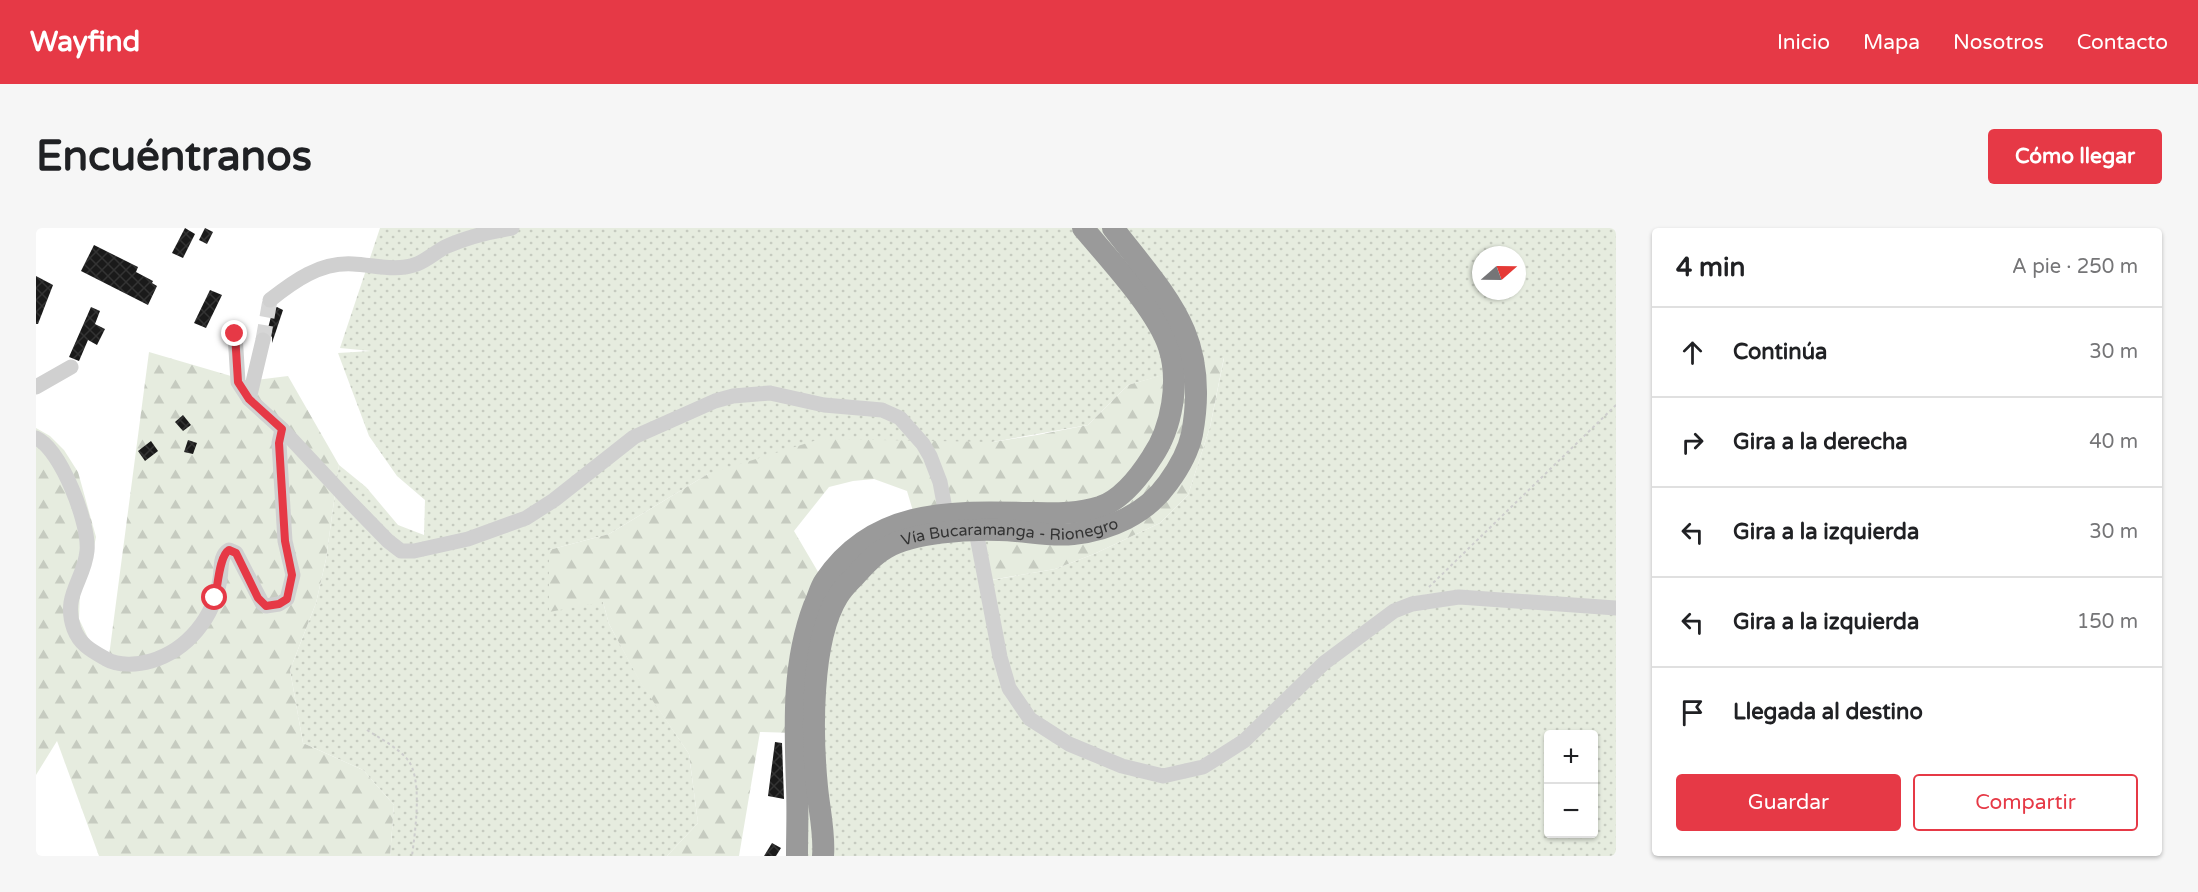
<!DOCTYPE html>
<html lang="es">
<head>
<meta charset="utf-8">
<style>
	body { margin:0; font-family:"Varela Round",sans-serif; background:#f6f6f6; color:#202124 }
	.controls { position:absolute; right:18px; bottom:18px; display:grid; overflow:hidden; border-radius:6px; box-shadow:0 2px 4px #0004 }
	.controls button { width:54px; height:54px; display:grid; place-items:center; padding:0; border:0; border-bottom:2px solid #e0e0e0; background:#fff; color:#202124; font:30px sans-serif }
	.compass { position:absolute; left:1436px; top:18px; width:54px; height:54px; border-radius:50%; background:#fff; box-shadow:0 2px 4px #0004; rotate:70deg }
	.stop { position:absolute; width:18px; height:18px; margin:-14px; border:4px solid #e63946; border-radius:50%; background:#fff }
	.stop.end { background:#e63946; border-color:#fff; box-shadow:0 2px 6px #0008 }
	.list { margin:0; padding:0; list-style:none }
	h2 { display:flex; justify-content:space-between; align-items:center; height:78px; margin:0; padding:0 24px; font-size:26px }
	h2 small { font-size:20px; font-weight:400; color:#757577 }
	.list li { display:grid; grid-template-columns:39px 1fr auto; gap:18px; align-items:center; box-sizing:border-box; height:90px; padding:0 24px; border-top:2px solid #e0e0e0 }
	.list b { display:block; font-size:22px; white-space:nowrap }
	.list em { font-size:20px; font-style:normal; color:#757577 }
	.actions { display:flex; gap:12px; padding:18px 24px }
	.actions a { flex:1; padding:14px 0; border:2px solid #e63946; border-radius:6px; text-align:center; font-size:21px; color:#e63946 }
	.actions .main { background:#e63946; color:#fff }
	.icon { flex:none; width:33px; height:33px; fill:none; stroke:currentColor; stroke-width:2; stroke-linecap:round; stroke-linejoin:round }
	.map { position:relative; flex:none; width:1580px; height:628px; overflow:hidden; border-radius:6px }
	header { display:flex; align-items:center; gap:36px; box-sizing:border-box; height:84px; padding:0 30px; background:#e63946; color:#fff }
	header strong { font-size:28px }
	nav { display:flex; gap:33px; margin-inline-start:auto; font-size:21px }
	.intro { display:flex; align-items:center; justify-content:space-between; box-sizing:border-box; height:144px; padding:0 36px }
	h1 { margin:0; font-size:42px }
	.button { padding:15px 27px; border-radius:6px; background:#e63946; color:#fff; font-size:21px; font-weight:700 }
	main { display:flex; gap:36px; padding:0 36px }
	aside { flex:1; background:#fff; border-radius:6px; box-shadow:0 2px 4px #0004 }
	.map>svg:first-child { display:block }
	.grass { fill:url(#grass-dots); fill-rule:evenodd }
	.forest { fill:url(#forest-firs) }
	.building { fill:url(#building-cross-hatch) }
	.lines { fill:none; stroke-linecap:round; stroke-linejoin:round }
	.minor-tunnel { stroke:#d6d6d6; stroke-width:15; stroke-dasharray:15 8; stroke-linecap:butt }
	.path { stroke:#cdcdcd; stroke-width:2; stroke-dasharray:3 3; stroke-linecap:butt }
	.minor { stroke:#d0d0d0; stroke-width:15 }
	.highway { stroke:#9a9a9a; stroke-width:22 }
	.route { stroke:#e63946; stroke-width:8 }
	.labels { text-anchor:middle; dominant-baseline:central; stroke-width:6; stroke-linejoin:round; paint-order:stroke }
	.street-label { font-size:16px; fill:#333; stroke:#fff }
</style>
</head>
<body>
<header>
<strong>Wayfind</strong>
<nav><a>Inicio</a><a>Mapa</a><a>Nosotros</a><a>Contacto</a></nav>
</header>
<div class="intro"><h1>Encuéntranos</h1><a class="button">Cómo llegar</a></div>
<main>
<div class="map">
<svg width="1580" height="628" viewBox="0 0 1580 628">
	<defs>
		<pattern id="grass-dots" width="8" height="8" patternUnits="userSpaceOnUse" patternTransform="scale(1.5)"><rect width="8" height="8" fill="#e6ecdf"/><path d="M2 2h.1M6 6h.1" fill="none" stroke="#c6cbc0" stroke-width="1.8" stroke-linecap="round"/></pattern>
		<pattern id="forest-firs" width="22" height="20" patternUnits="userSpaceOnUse" patternTransform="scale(1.5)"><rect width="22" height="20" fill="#e6ecdf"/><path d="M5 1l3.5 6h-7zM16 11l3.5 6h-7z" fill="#c6cbc0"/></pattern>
		<pattern id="building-cross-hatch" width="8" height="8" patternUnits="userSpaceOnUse" patternTransform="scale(1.5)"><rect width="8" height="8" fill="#1a1a1a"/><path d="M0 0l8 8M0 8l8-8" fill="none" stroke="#333"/></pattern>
	</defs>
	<rect width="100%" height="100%" fill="#fff"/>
	<path class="grass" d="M344,0H1580V628H761L788,354L951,289L956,352L1019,341L1058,326L1124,295L1152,267L1174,199L1188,130L1092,157L1052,197L956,214L672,246L573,306L513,322L567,374L573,396L604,453L653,526L662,595L631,628H354L358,577L327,542L267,515L254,442L280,375L290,331L303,237L330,259L362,297L388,307L389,272L361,248L333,208L302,125L335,123L304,120ZM1445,27H1481V63H1445ZM1512,506H1558V606H1512Z"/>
	<g class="forest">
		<path d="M113,124L212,153L252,148L303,237L290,331L280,375L254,442L267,515L327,542L358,577L354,628H63L21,513L0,547V200L14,208L28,222L42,244L60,309L54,338L44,363L43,391L53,412L73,428Z"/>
		<path d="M1188,129L1174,199L1152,267L1124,295L1058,326L1019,341L955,352L950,290L880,293L871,263L838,251L817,253L793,259L758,303L788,354L758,505L724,504L703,628H631L662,595L653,526L604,454L573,396L567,374L513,384V322L573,306L672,246L784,211L956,214L1001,207L1052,197L1092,157Z"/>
	</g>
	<g class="building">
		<path d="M149,0L159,6L147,30L136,25Z"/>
		<path d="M169,0L177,4L171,16L163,12Z"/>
		<path d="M58,17L102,39L100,44L117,53L116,55L121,58L112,77L45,43Z"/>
		<path d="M0,48L17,57L2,96H0Z"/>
		<path d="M174,62L186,67L170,100L158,95Z"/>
		<path d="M55,79L64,83L59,96L69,101L61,117L52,112L43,133L33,129Z"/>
		<path d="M241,79L247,82L236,115V109L231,104L237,81Z"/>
		<path d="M147,187L155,197L147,203L139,194Z"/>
		<path d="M152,212L161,215L157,226L148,224Z"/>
		<path d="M115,213L122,223L109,233L102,223Z"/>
		<path d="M739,514L746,515L748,571L732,568Z"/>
		<path d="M736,615L745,620L740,628H728Z"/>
	</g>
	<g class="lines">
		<path class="minor-tunnel" d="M227,112L234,72"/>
		<g class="path">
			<path d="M1393,359L1580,177"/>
			<path d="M331,502C345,511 361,519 372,532C387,552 379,604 376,628"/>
		</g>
		<g class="minor">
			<path d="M234,72C258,53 284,34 317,36C338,37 360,44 381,36C391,32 400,24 409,19C431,9 452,4 476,0"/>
			<path d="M0,159L35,139"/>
			<path d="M213,171L227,112"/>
			<path d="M246,201L314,274L352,313L365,323H378L432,311L490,290L518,272L598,209L679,173L697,168L734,165L788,177L846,182L864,190L887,216L894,228L904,254L910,286"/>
			<path d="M0,210C25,221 54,297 51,323C48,353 26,367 38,401C44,417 56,423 70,431C82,438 102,437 115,433C152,422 178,389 184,351C186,341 183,328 193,322L200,325L226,375L230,378L243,376L251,371L257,347L249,313L243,215L246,201L213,171L202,154L199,106"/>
			<path d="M940,303L964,429L973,460L994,491L1033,516L1086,538L1127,548L1167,539L1208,513L1288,435L1358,383L1376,376L1423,369L1580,380"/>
		</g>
		<g class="highway">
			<path d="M761,628C761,605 762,582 761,559C759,498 756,436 778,378C782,370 784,360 789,353C836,283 911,283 987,285C1013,285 1039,287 1064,279C1087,271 1104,248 1116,229C1136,200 1144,153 1133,119C1121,82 1073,31 1047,0"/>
			<path id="s1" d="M787,628C789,606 783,581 781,559C776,508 774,413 802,368C806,361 813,354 820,347C829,337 837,327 850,320C877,304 932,301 963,302C987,302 1013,309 1037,306C1074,302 1110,286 1132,255C1143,240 1152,225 1156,206C1174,109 1132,71 1077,0"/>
		</g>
	</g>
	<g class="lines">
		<path class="route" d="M179,370C182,358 183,328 193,322L200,325L222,370L230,378L243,376L251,371L256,347L249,313L243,215L246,201L213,171L202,154L199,106"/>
	</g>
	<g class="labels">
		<g class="street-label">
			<text stroke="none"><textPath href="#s1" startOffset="459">Vía Bucaramanga - Rionegro</textPath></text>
		</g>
	</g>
</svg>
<div class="controls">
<button>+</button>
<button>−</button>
</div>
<svg class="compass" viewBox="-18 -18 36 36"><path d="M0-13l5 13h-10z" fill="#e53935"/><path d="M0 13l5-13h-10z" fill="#757577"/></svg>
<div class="stop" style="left:179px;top:370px"></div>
<div class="stop end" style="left:199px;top:106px"></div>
</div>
<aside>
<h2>4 min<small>A pie · 250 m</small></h2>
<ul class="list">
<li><svg class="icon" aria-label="ahead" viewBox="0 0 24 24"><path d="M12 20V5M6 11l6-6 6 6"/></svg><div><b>Continúa</b></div><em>30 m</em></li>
<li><svg class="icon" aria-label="right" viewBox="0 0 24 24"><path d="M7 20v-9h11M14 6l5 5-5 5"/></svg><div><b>Gira a la derecha</b></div><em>40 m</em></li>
<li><svg class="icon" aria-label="left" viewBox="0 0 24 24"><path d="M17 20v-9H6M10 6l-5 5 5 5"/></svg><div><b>Gira a la izquierda</b></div><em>30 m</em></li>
<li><svg class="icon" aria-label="left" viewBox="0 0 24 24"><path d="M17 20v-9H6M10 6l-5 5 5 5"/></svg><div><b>Gira a la izquierda</b></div><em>150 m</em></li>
<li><svg class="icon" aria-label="arrive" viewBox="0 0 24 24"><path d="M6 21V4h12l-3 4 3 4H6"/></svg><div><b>Llegada al destino</b></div></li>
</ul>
<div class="actions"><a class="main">Guardar</a><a>Compartir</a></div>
</aside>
</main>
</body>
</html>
